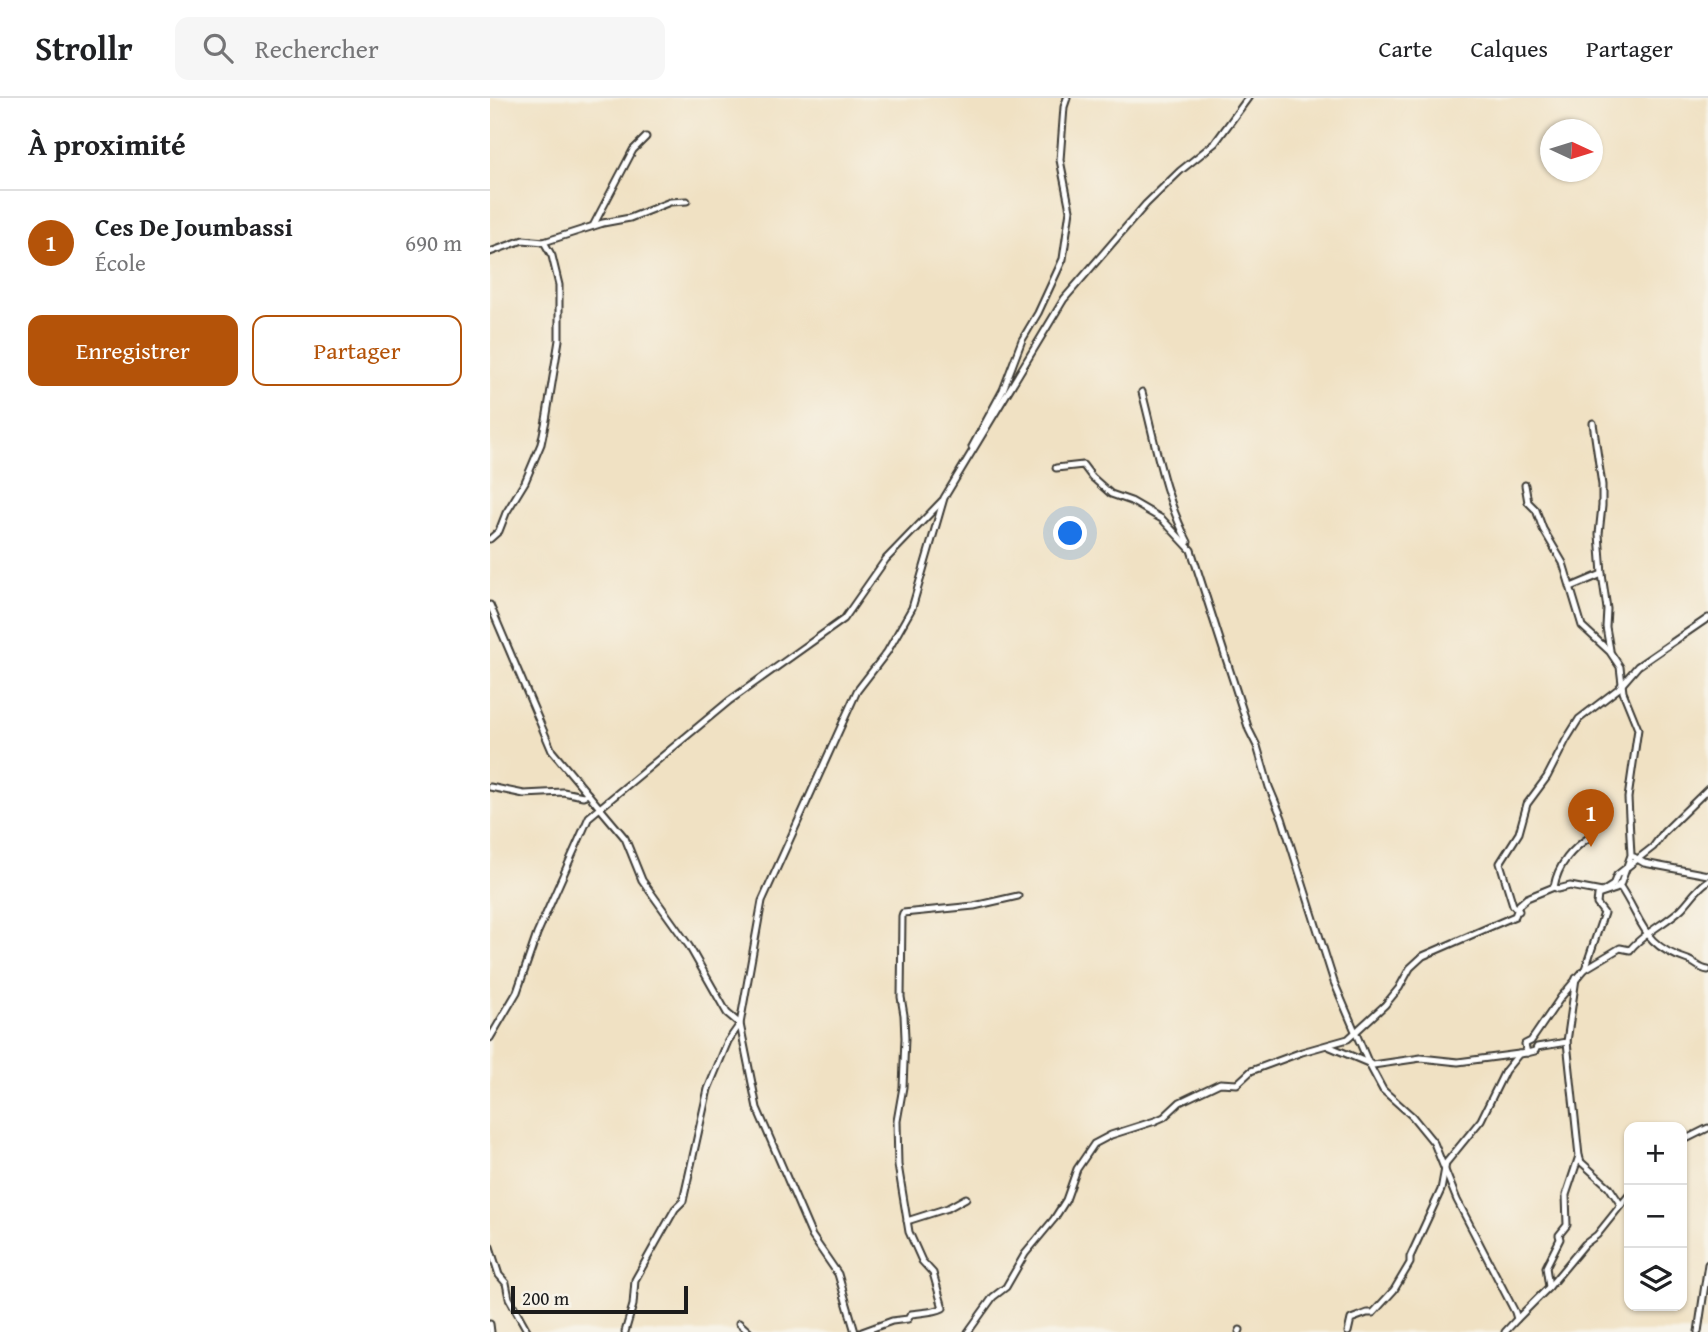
<!DOCTYPE html>
<html lang="fr">
<head>
<meta charset="utf-8">
<style>
	body { margin:0; font-family:"Gentium Book Plus",serif; background:#f6f6f6; color:#202124 }
	.controls { position:absolute; right:21px; bottom:21px; display:grid; overflow:hidden; border-radius:14px; box-shadow:0 2px 5px #0004 }
	.controls button { width:63px; height:63px; display:grid; place-items:center; padding:0; border:0; border-bottom:2px solid #e0e0e0; background:#fff; color:#202124; font:35px sans-serif }
	.compass { position:absolute; left:1050px; top:21px; width:63px; height:63px; border-radius:50%; background:#fff; box-shadow:0 2px 5px #0004; rotate:94deg }
	.scale { position:absolute; left:21px; bottom:18px; width:177px; box-sizing:border-box; padding-left:7px; border:4px solid #1c1c1c; border-top:0; font-size:19px; line-height:24px; white-space:nowrap; color:#1c1c1c; -webkit-text-stroke:5px #f7f3e8; paint-order:stroke }
	.you { position:absolute; left:581px; top:436px; width:24px; height:24px; margin:-18px; border:5px solid #fff; border-radius:50%; background:#1a73e8; box-shadow:0 0 0 10px #1a73e833 }
	.badge { display:grid; place-items:center; width:46px; height:46px; border-radius:50%; background:#b45309; color:#fff; font-size:23px; font-weight:700 }
	.pin { position:absolute; translate:-50% -58px; filter:drop-shadow(0 2px 4px #0008) }
	.pin::after { content:''; position:absolute; top:37px; width:24px; height:21px; background:inherit; clip-path:polygon(0 0,100% 0,50% 100%) }
	.list { margin:0; padding:0; list-style:none }
	h2 { display:flex; justify-content:space-between; align-items:center; height:91px; margin:0; padding:0 28px; font-size:30px }
	h2 small { font-size:23px; font-weight:400; color:#757577 }
	.list li { display:grid; grid-template-columns:46px 1fr auto; gap:21px; align-items:center; box-sizing:border-box; height:105px; padding:0 28px; border-top:2px solid #e0e0e0 }
	.list b { display:block; font-size:26px; white-space:nowrap }
	.list p { margin:0; font-size:23px; white-space:nowrap; color:#757577 }
	.list em { font-size:23px; font-style:normal; color:#757577 }
	.actions { display:flex; gap:14px; padding:21px 28px }
	.actions a { flex:1; padding:16px 0; border:2px solid #b45309; border-radius:14px; text-align:center; font-size:24px; color:#b45309 }
	.actions .main { background:#b45309; color:#fff }
	.icon { flex:none; width:38px; height:38px; fill:none; stroke:currentColor; stroke-width:2; stroke-linecap:round; stroke-linejoin:round }
	.map { position:relative; flex:none; width:1218px; height:1234px; overflow:hidden }
	header { display:flex; align-items:center; gap:42px; box-sizing:border-box; height:98px; padding:0 35px; background:#fff; border-bottom:2px solid #e0e0e0 }
	header strong { font-size:33px }
	nav { display:flex; gap:38px; margin-inline-start:auto; font-size:24px }
	.search { width:490px; height:63px; background:#f6f6f6; display:flex; align-items:center; gap:18px; box-sizing:border-box; padding:0 24px; border-radius:14px; color:#757577; font-size:26px }
	main { display:flex }
	aside { flex:1; background:#fff }
	.map>svg:first-child { display:block }
	.lines { fill:none; stroke-linecap:round; stroke-linejoin:round }
	.street-casing { stroke:#3c3a35; stroke-width:9 }
	.street { stroke:#fff; stroke-width:5 }
</style>
</head>
<body>
<header>
<strong>Strollr</strong>
<div class="search"><svg class="icon" aria-label="search" viewBox="0 0 24 24"><circle cx="10" cy="10" r="6"/><path d="M15 15l6 6"/></svg>Rechercher</div>
<nav><a>Carte</a><a>Calques</a><a>Partager</a></nav>
</header>
<main>
<aside>
<h2>À proximité<small></small></h2>
<ul class="list">
<li><span class="badge">1</span><div><b>Ces De Joumbassi</b><p>École</p></div><em>690 m</em></li>
</ul>
<div class="actions"><a class="main">Enregistrer</a><a>Partager</a></div>
</aside>
<div class="map">
<svg width="1218" height="1234" viewBox="0 0 1218 1234">
	<rect width="100%" height="100%" fill="#f7f3e8"/>
	<filter id="ink" filterUnits="userSpaceOnUse"><feTurbulence type="fractalNoise" baseFrequency=".0143" numOctaves="2"/><feDisplacementMap in="SourceGraphic" scale="14" xChannelSelector="R" yChannelSelector="G"/><feConvolveMatrix kernelMatrix="1 2 1 2 8 2 1 2 1" color-interpolation-filters="sRGB"/></filter>
	<filter id="wash" filterUnits="userSpaceOnUse"><feTurbulence type="fractalNoise" baseFrequency=".00686" numOctaves="4" result="noise"/><feDisplacementMap in="SourceGraphic" scale="28" xChannelSelector="R" yChannelSelector="G"/><feGaussianBlur stdDeviation="1.57" result="paint"/><feColorMatrix in="noise" values="0 0 0 0 0 0 0 0 0 0 0 0 0 0 0 0 0 1.4 0 .05"/><feComposite in="paint" operator="in"/></filter>
	<g filter="url(#wash)">
		<rect width="100%" height="100%" fill="#f0e1c3"/>
	</g>
	<g filter="url(#ink)">
		<g class="lines">
			<g class="street-casing">
				<g id="street">
					<path d="M103,128L143,52L156,39"/>
					<path d="M0,154L33,142L54,144L113,125L140,120L180,104L197,103"/>
					<path d="M652,294C665,343 674,399 698,444"/>
					<path d="M482,349L513,292L532,242L548,215L573,161L580,112L570,62L574,9L577,0"/>
					<path d="M566,370L593,367L602,379L621,396L641,403L672,421L701,452L759,632L767,648L779,689L792,720L844,884L879,966L893,992L922,1018L944,1045L967,1102L1025,1214L1027,1221L1015,1234"/>
					<path d="M0,441L9,433L16,415L35,384L51,346L56,322L69,242V187L62,158L54,144"/>
					<path d="M1112,476L1117,511L1116,529L1120,552"/>
					<path d="M1081,489L1112,476L1109,436L1112,408V387L1103,325"/>
					<path d="M0,507L62,653L135,740L152,782L199,848L237,915L250,926L267,1010L322,1138L348,1176L365,1234"/>
					<path d="M0,689L34,696L73,694L93,698L98,696"/>
					<path d="M1144,759L1154,765L1218,777"/>
					<path d="M1129,787C1154,824 1151,847 1198,862C1206,865 1209,871 1218,872"/>
					<path d="M1064,789L1068,791L1080,788L1112,794L1123,787L1127,777L1163,749L1174,734L1218,691"/>
					<path d="M1029,813L1023,807L1010,765L1029,735L1037,706L1057,679L1076,642L1089,621L1128,591L1148,568L1218,520"/>
					<path d="M1095,871L1130,850L1140,852C1151,837 1176,825 1191,811C1201,801 1206,791 1218,783"/>
					<path d="M1086,880L1077,944L1089,1058L1091,1064L1119,1089L1131,1107"/>
					<path d="M0,940L27,894L47,836L99,719L239,603L354,521L396,461L452,403"/>
					<path d="M838,948L883,967L931,960L968,964L1029,956"/>
					<path d="M1037,955L1045,953L1047,949L1077,944"/>
					<path d="M1192,1043L1218,1030"/>
					<path d="M417,1123L458,1110L476,1100"/>
					<path d="M0,1149L9,1177L16,1185L19,1200L38,1234"/>
					<path d="M1059,1189L1056,1169L1070,1141L1069,1137L1077,1127L1076,1097L1089,1058"/>
					<path d="M1027,1221L1059,1189L1095,1146L1107,1137L1139,1097"/>
					<path d="M249,1225L259,1234"/>
					<path d="M0,1226L1,1234"/>
					<path d="M135,1234L143,1207L145,1182L185,1111L193,1103L218,991L238,943L250,926L272,803L367,593L397,554L422,510L454,400L574,201L656,106L690,73L725,45L758,0"/>
					<path d="M372,1234L402,1223L418,1221L421,1216C432,1214 443,1215 453,1210L443,1175L432,1163L419,1134L408,1067L407,1023L413,989L415,940L414,917L411,899L412,818L413,815L484,808L528,798"/>
					<path d="M478,1234L503,1199L516,1189L535,1156L564,1121L576,1102L587,1071L604,1046L621,1037L665,1023L674,1019L690,1004L730,985L747,986L761,973L812,954L858,941L895,907L909,890L920,870L933,858L1025,818L1029,807L1037,800L1064,789C1068,766 1082,751 1101,738"/>
					<path d="M749,1234L750,1232"/>
					<path d="M858,1234L861,1221L877,1215H883L904,1192L920,1165V1159L951,1092L956,1065L991,1022L1015,973L1029,956L1037,955L1035,946L1041,943L1071,899L1095,871L1114,815L1107,806L1108,797L1126,791L1131,785L1141,757L1138,700L1148,631L1133,594L1130,569L1120,554L1092,528L1073,465L1053,431L1046,412L1038,404L1035,387"/>
					<path d="M1208,1234L1218,1166"/>
				</g>
			</g>
			<use href="#street" class="street"/>
		</g>
	</g>
</svg>
<div class="controls">
<button>+</button>
<button>−</button>
<button><svg class="icon" aria-label="layers" viewBox="0 0 24 24"><path d="M12 4l9 5-9 5-9-5zM3 14l9 5 9-5"/></svg></button>
</div>
<svg class="compass" viewBox="-18 -18 36 36"><path d="M0-13l5 13h-10z" fill="#e53935"/><path d="M0 13l5-13h-10z" fill="#757577"/></svg>
<div class="scale">200 m</div>
<div class="you"></div>
<div class="pin badge" style="left:1101px;top:749px">1</div>
</div>
</main>
</body>
</html>
